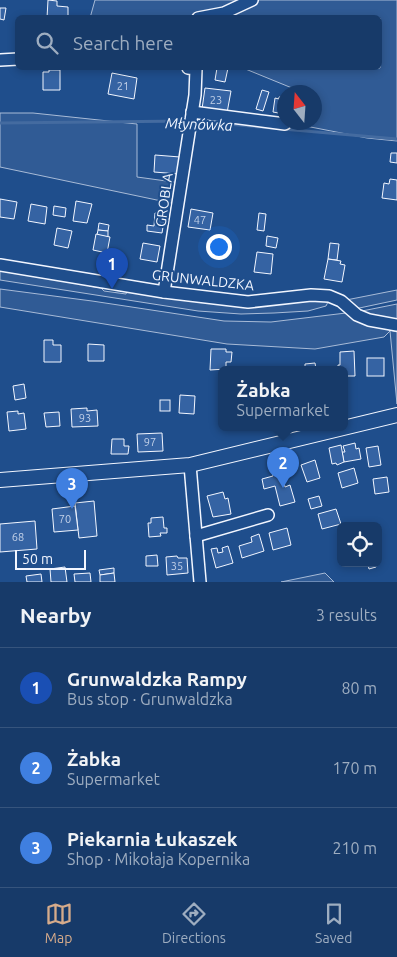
<!DOCTYPE html>
<html lang="en">
<head>
<meta charset="utf-8">
<style>
	body { margin:0; font-family:Ubuntu,sans-serif; background:#244571; color:#f1f3f6 }
	.controls { position:absolute; right:15px; bottom:15px; display:grid; overflow:hidden; border-radius:8px; box-shadow:0 2px 8px #0003 }
	.controls button { width:45px; height:45px; display:grid; place-items:center; padding:0; border:0; border-bottom:1px solid #36547d; background:#173a69; color:#f1f3f6; font:25px sans-serif }
	.compass { position:absolute; left:277px; top:85px; width:45px; height:45px; border-radius:50%; background:#173a69; box-shadow:0 2px 8px #0003; rotate:343deg }
	.scale { position:absolute; left:15px; bottom:12px; width:71px; box-sizing:border-box; padding-left:5px; border:2px solid #f2f6ff; border-top:0; font-size:14px; line-height:18px; white-space:nowrap; color:#f2f6ff; -webkit-text-stroke:4px #1f4e8c; paint-order:stroke }
	.you { position:absolute; left:218px; top:246px; width:18px; height:18px; margin:-12px; border:4px solid #fff; border-radius:50%; background:#1a73e8; box-shadow:0 0 0 8px #1a73e833 }
	.badge { display:grid; place-items:center; width:32px; height:32px; border-radius:50%; background:#d6ab8b; color:#fff; font-size:16px; font-weight:700 }
	.pin { position:absolute; translate:-50% -41px; filter:drop-shadow(0 1px 2px #0008) }
	.pin::after { content:''; position:absolute; top:26px; width:18px; height:15px; background:inherit; clip-path:polygon(0 0,100% 0,50% 100%) }
	.popup { position:absolute; left:218px; top:366px; width:130px; height:65px; box-sizing:border-box; display:grid; place-content:center; border-radius:8px; background:#173a69; filter:drop-shadow(0 1px 4px #0005); font-size:16px; white-space:nowrap; color:#9eadc0 }
	.popup b { font-size:19px; color:#f1f3f6 }
	.popup::after { content:''; position:absolute; left:50%; top:100%; margin-left:-10px; border:10px solid transparent; border-top-color:#173a69 }
	.list { margin:0; padding:0; list-style:none }
	h2 { display:flex; justify-content:space-between; align-items:center; height:65px; margin:0; padding:0 20px; font-size:21px }
	h2 small { font-size:16px; font-weight:400; color:#9eadc0 }
	.list li { display:grid; grid-template-columns:32px 1fr auto; gap:15px; align-items:center; box-sizing:border-box; height:80px; padding:0 20px; border-top:1px solid #36547d }
	.list b { display:block; font-size:19px; white-space:nowrap }
	.list p { margin:0; font-size:16px; white-space:nowrap; color:#9eadc0 }
	.list em { font-size:16px; font-style:normal; color:#9eadc0 }
	.icon { flex:none; width:28px; height:28px; fill:none; stroke:currentColor; stroke-width:2; stroke-linecap:round; stroke-linejoin:round }
	.map { position:relative; flex:none; width:397px; height:582px; overflow:hidden }
	.search { position:absolute; background:#173a69; box-shadow:0 2px 8px #0003; left:15px; right:15px; top:15px; height:55px; display:flex; align-items:center; gap:12px; box-sizing:border-box; padding:0 18px; border-radius:8px; color:#9eadc0; font-size:19px }
	.sheet { height:305px; background:#173a69 }
	nav { display:flex; justify-content:space-around; align-items:center; box-sizing:border-box; height:70px; border-top:1px solid #36547d; background:#173a69; font-size:14px; color:#9eadc0 }
	nav a { display:grid; justify-items:center; gap:2px }
	nav .on { color:#d6ab8b }
	.map>svg:first-child { display:block }
	.green { fill:#305b95; stroke:#a8bbd7 }
	.lines { fill:none; stroke-linecap:round; stroke-linejoin:round }
	.stream { stroke:#446ba0; stroke-width:3 }
	.building { fill:#3563a3; stroke:#f2f6ff }
	.minor-casing { stroke:#f2f6ff; stroke-width:14 }
	.major-casing { stroke:#f2f6ff; stroke-width:16 }
	.minor { stroke:#1f4e8c; stroke-width:11 }
	.major { stroke:#1f4e8c; stroke-width:14 }
	.labels { text-anchor:middle; dominant-baseline:central; stroke-width:4; stroke-linejoin:round; paint-order:stroke }
	.number-label { font-size:11px; fill:#c3d1e8 }
	.street-label { font-size:14px; fill:#f2f6ff; stroke:#1f4e8c }
	.water-label { font-size:15px; font-style:italic; fill:#f2f6ff; stroke:#1f4e8c }
</style>
</head>
<body>
<div class="map">
<svg width="397" height="582" viewBox="0 0 397 582">
	<rect width="100%" height="100%" fill="#1f4e8c"/>
	<g class="green">
		<path d="M95,0H397V141L367,138L290,123L314,122V92H292V88L243,68H380V18H90Z"/>
		<path d="M0,113H33L137,124V177L181,183L175,226L171,203L0,167Z"/>
		<path d="M0,268L89,282V286L101,288L104,291L126,294L128,289L198,301L314,300L328,302L326,306L308,311L274,313L241,314L198,311L0,280Z"/>
		<path d="M0,289L92,301L224,321L271,322L346,313L357,321L397,332V404L390,331L384,337L315,349L227,344L0,307Z"/>
		<path d="M397,290V300L350,310L341,301Z"/>
		<path d="M397,304V321L375,318L362,311Z"/>
		<path d="M325,573L334,582H281Z"/>
	</g>
	<g class="lines">
		<g class="stream">
			<path d="M193,121L397,139"/>
			<path d="M0,123L187,121"/>
		</g>
	</g>
	<g class="building">
		<path d="M48,0L57,1V6L68,7V18H47Z"/>
		<path d="M0,8H6L4,20L0,19Z"/>
		<path d="M217,68H228L225,82L215,80Z"/>
		<path d="M49,70H60V90H43V72H49Z"/>
		<path d="M112,73L137,78L134,99L108,94Z"/>
		<path d="M205,88L231,91L227,113L202,109Z"/>
		<path d="M262,90L269,92L263,111L256,109Z"/>
		<path d="M279,97H284V114L273,112L275,98L279,99Z"/>
		<path d="M391,153H397V163L390,162Z"/>
		<path d="M155,155L180,157L179,174L154,172Z"/>
		<path d="M390,179L397,180V200L382,198L384,183L389,184Z"/>
		<path d="M0,199L17,202L14,219L0,217Z"/>
		<path d="M76,201L92,204L87,223L73,221Z"/>
		<path d="M31,204L47,207L45,224L28,221Z"/>
		<path d="M54,206L66,208L65,217L53,215Z"/>
		<path d="M191,209L213,213L210,230L188,227Z"/>
		<path d="M155,213L165,215L162,233L147,231V225L154,226Z"/>
		<path d="M259,213L266,214L264,231L257,230Z"/>
		<path d="M99,223L109,225L108,231L98,230Z"/>
		<path d="M57,228L72,231L68,248L54,245Z"/>
		<path d="M98,230L108,231V237L97,235Z"/>
		<path d="M96,234L110,237L107,253L93,250Z"/>
		<path d="M267,236L278,238L276,248L266,246Z"/>
		<path d="M143,243L160,246L157,262L140,259Z"/>
		<path d="M330,243L339,244L337,260L328,259Z"/>
		<path d="M257,252L273,254L271,274L254,272Z"/>
		<path d="M328,259L341,261L340,264L345,265L342,282L324,279Z"/>
		<path d="M44,340H53V345H61V362H44Z"/>
		<path d="M88,344L104,345V361H88Z"/>
		<path d="M211,349H226V352H232L231,362H226V369L210,370Z"/>
		<path d="M354,351L355,376H344V369H338V365H340V352Z"/>
		<rect x="367" y="358" width="17" height="18"/>
		<path d="M315,363L316,369H305V364Z"/>
		<path d="M24,384L26,398L15,400L13,386Z"/>
		<path d="M180,395L195,396L194,414L179,413Z"/>
		<rect x="160" y="400" width="10" height="11"/>
		<path d="M87,408V411L97,410L98,426L72,427L71,409Z"/>
		<path d="M18,411V414L24,413L26,429L9,431L7,412Z"/>
		<path d="M59,412L60,426L46,427L44,413Z"/>
		<path d="M162,433L163,451L138,452L137,434Z"/>
		<path d="M112,439H124V446H129L128,454H111Z"/>
		<path d="M355,443L356,449L359,448L361,459L344,462L342,452H345L343,446Z"/>
		<path d="M341,445L344,462L337,465L336,463L332,464L329,448Z"/>
		<path d="M378,446L381,465L369,467L366,448Z"/>
		<path d="M315,460L320,478L307,482L301,465Z"/>
		<path d="M354,468L358,483L342,488L338,473Z"/>
		<path d="M281,470L285,487L290,485L295,502L280,506L275,486L264,489L262,479L273,476L272,472Z"/>
		<path d="M387,477L389,492L375,494L373,479Z"/>
		<path d="M223,492L225,499L228,498L231,514L213,517L207,496Z"/>
		<path d="M319,496L322,506L311,509L308,499Z"/>
		<path d="M94,501L97,536L79,538L75,503Z"/>
		<path d="M75,506L78,530L54,532L52,509Z"/>
		<path d="M336,509L341,524L322,529L318,514Z"/>
		<path d="M163,517L164,528H167V533H160L161,536L149,537L148,523H151V518Z"/>
		<path d="M35,521L37,549L0,552V524Z"/>
		<path d="M287,528L291,545L273,550L269,533Z"/>
		<path d="M259,534L264,551L242,558L239,546L252,542L251,537Z"/>
		<path d="M228,546L233,563L216,568L211,549L217,548L218,553L223,552L222,548Z"/>
		<path d="M157,555L158,566H146V556Z"/>
		<path d="M177,556L178,558H187L188,573L167,575L166,557Z"/>
		<path d="M363,563H375L376,567L369,569L368,565L364,566Z"/>
		<path d="M65,567L67,582H51L50,569Z"/>
		<path d="M114,568V573L100,575L99,570Z"/>
		<path d="M90,573L91,582H75L74,574Z"/>
		<path d="M114,573L115,582H100V575Z"/>
		<path d="M41,574L42,582H27L26,576Z"/>
	</g>
	<g class="lines">
		<g class="minor-casing">
			<g id="minor">
				<path d="M198,18L224,13L252,0"/>
				<path d="M0,60L18,59"/>
				<path d="M192,112L285,124"/>
				<path d="M0,265L164,292L248,302L311,295L329,296L341,301L357,315L369,320L397,325"/>
				<path d="M164,292L195,95L196,69L188,68"/>
				<path d="M190,465L200,582"/>
				<path d="M196,536L268,515"/>
			</g>
		</g>
		<g class="major-casing">
			<path id="major" d="M0,480L190,465L397,415"/>
		</g>
		<use href="#minor" class="minor"/>
		<use href="#major" class="major"/>
	</g>
	<g class="labels">
		<g class="number-label">
			<text x="123" y="86">21</text>
			<text x="216" y="100">23</text>
			<text x="200" y="220">47</text>
			<text x="85" y="418">93</text>
			<text x="150" y="442">97</text>
			<text x="65" y="519">70</text>
			<text x="18" y="537">68</text>
			<text x="177" y="566">35</text>
		</g>
		<g class="street-label">
			<text transform="translate(164 200) rotate(-82)">GROBLA</text>
			<text transform="translate(203 280) rotate(6)">GRUNWALDZKA</text>
		</g>
		<g class="water-label">
			<text transform="translate(199 124) rotate(2)">Młynówka</text>
		</g>
	</g>
</svg>
<div class="controls">
<button><svg class="icon" aria-label="locate" viewBox="0 0 24 24"><circle cx="12" cy="12" r="6"/><path d="M12 2v4M12 18v4M2 12h4M18 12h4"/></svg></button>
</div>
<svg class="compass" viewBox="-18 -18 36 36"><path d="M0-13l5 13h-10z" fill="#e53935"/><path d="M0 13l5-13h-10z" fill="#9eadc0"/></svg>
<div class="scale">50 m</div>
<div class="you"></div>
<div class="pin badge" style="left:112px;top:289px;background:#1a4fb4">1</div>
<div class="pin badge" style="left:283px;top:488px;background:#3f7fe0">2</div>
<div class="popup"><b>Żabka</b>Supermarket</div>
<div class="pin badge" style="left:72px;top:509px;background:#3f7fe0">3</div>
<div class="search"><svg class="icon" aria-label="search" viewBox="0 0 24 24"><circle cx="10" cy="10" r="6"/><path d="M15 15l6 6"/></svg>Search here</div>
</div>
<section class="sheet">
<h2>Nearby<small>3 results</small></h2>
<ul class="list">
<li><span class="badge" style="background:#1a4fb4">1</span><div><b>Grunwaldzka Rampy</b><p>Bus stop · Grunwaldzka</p></div><em>80 m</em></li>
<li><span class="badge" style="background:#3f7fe0">2</span><div><b>Żabka</b><p>Supermarket</p></div><em>170 m</em></li>
<li><span class="badge" style="background:#3f7fe0">3</span><div><b>Piekarnia Łukaszek</b><p>Shop · Mikołaja Kopernika</p></div><em>210 m</em></li>
</ul>
</section>
<nav>
<a class="on"><svg class="icon" aria-label="map" viewBox="0 0 24 24"><path d="M3 6l6-2 6 2 6-2v14l-6 2-6-2-6 2zM9 4v14M15 6v14"/></svg>Map</a>
<a><svg class="icon" aria-label="directions" viewBox="0 0 24 24"><path d="M12 3l9 9-9 9-9-9zM9 14v-3h6M13 9l2 2-2 2"/></svg>Directions</a>
<a><svg class="icon" aria-label="saved" viewBox="0 0 24 24"><path d="M7 4h10v16l-5-4-5 4z"/></svg>Saved</a>
</nav>
</body>
</html>
